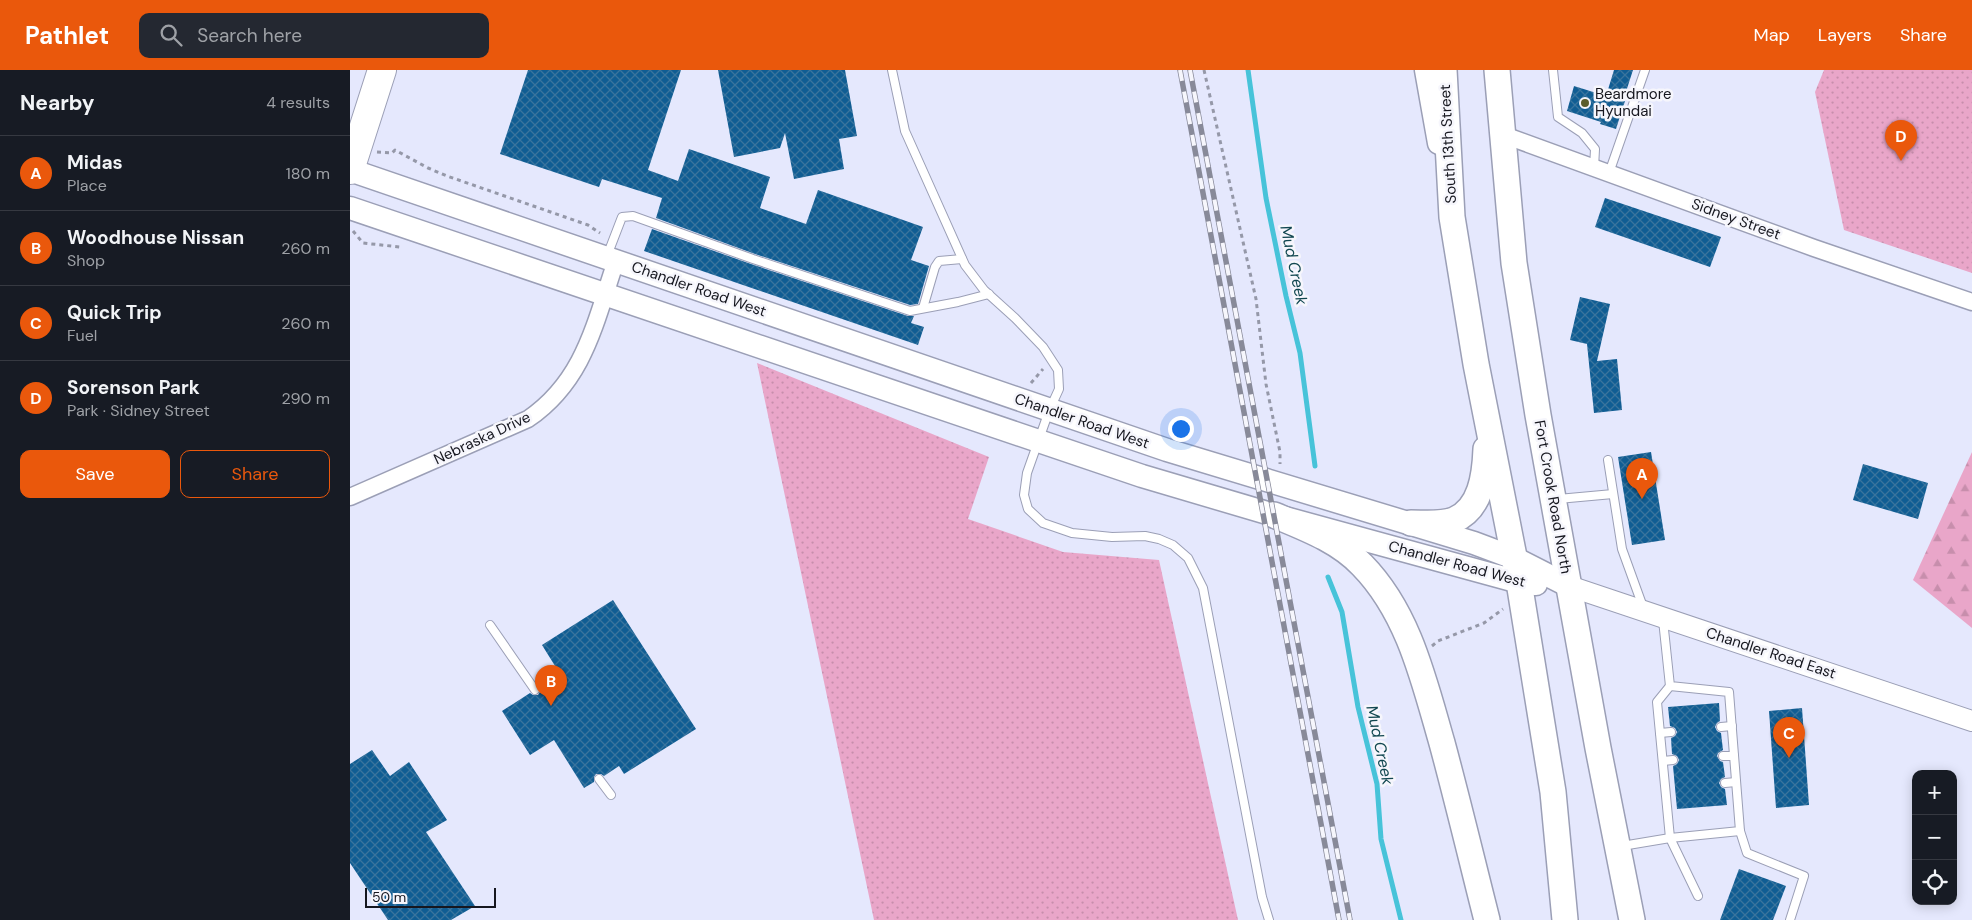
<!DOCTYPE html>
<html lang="en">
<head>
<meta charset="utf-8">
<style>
	body { margin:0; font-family:"DM Sans",sans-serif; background:#242831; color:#f1f3f6 }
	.controls { position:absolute; right:15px; bottom:15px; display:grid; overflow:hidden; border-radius:10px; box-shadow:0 2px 12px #0003 }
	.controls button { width:45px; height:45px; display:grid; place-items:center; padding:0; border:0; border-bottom:1px solid #363941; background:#171b24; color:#f1f3f6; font:25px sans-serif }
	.scale { position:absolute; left:15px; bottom:12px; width:131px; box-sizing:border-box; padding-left:5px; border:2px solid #16171f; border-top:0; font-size:14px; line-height:18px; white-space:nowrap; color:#16171f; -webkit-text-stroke:4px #f6f6fc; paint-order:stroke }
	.you { position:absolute; left:830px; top:358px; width:18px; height:18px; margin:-12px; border:4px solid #fff; border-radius:50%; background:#1a73e8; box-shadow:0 0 0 8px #1a73e833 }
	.badge { display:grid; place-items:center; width:32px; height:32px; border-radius:50%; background:#ea580c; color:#fff; font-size:16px; font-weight:700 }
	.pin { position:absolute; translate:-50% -41px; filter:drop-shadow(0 1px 2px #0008) }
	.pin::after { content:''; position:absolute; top:26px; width:18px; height:15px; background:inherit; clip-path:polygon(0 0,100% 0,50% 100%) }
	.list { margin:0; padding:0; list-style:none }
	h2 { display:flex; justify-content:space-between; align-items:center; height:65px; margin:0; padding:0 20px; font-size:21px }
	h2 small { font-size:16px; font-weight:400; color:#9ea1a6 }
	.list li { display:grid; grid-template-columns:32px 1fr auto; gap:15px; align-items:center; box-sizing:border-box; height:75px; padding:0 20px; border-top:1px solid #363941 }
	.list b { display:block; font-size:19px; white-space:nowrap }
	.list p { margin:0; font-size:16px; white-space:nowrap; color:#9ea1a6 }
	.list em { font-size:16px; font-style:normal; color:#9ea1a6 }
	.actions { display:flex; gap:10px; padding:15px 20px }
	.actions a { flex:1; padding:11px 0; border:1px solid #ea580c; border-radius:10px; text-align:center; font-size:18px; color:#ea580c }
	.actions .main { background:#ea580c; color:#fff }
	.icon { flex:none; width:28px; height:28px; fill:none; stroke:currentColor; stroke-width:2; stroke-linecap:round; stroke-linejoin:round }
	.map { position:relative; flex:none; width:1622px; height:850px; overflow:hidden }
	header { display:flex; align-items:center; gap:30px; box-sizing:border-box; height:70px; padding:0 25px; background:#ea580c; color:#fff }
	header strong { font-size:24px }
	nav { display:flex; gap:28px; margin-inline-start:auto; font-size:18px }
	.search { width:350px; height:45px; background:#242831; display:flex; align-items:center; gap:12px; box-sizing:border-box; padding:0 18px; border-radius:10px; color:#9ea1a6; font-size:19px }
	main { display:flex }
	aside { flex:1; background:#171b24 }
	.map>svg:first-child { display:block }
	.green { fill:url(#green-dots) }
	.forest { fill:url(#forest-firs) }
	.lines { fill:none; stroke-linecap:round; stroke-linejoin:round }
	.stream { stroke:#47c3d9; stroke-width:5 }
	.building { fill:url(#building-cross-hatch) }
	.service-casing { stroke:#9b9fb6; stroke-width:10 }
	.minor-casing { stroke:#9b9fb6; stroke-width:19 }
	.tertiary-casing { stroke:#9b9fb6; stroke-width:22 }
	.secondary-casing { stroke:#9b9fb6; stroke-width:25 }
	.primary-casing { stroke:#9b9fb6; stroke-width:28 }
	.motorway-casing { stroke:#9b9fb6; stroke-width:30 }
	.path { stroke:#9598a8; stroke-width:3; stroke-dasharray:4 4; stroke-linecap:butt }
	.service { stroke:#fff; stroke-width:8 }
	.minor { stroke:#fff; stroke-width:16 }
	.tertiary { stroke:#fff; stroke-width:20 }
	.secondary { stroke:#fff; stroke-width:22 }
	.primary { stroke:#fff; stroke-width:25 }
	.motorway { stroke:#fff; stroke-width:28 }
	.rail-casing { stroke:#888a99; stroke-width:5.5 }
	.rail { stroke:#f6f6fc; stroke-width:4; stroke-dasharray:11; stroke-linecap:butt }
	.poi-dot { fill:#5b5d2b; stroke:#f6f6fc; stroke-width:2 }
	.labels { text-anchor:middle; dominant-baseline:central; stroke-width:5; stroke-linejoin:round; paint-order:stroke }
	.poi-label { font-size:15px; fill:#16171f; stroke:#f6f6fc; text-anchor:start }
	.street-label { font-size:15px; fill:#16171f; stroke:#f6f6fc }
	.water-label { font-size:16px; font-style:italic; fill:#114750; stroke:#f6f6fc }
</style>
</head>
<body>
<header>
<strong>Pathlet</strong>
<div class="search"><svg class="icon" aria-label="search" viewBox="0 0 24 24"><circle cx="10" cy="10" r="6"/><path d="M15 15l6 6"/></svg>Search here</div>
<nav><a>Map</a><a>Layers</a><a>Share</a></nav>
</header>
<main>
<aside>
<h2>Nearby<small>4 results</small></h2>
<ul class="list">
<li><span class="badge">A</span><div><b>Midas</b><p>Place</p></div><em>180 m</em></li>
<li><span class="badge">B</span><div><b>Woodhouse Nissan</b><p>Shop</p></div><em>260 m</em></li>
<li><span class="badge">C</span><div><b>Quick Trip</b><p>Fuel</p></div><em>260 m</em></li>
<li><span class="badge">D</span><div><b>Sorenson Park</b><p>Park · Sidney Street</p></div><em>290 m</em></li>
</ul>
<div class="actions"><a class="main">Save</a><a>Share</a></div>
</aside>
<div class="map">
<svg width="1622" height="850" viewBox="0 0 1622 850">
	<defs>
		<pattern id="green-dots" width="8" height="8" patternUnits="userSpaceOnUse" patternTransform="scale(1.25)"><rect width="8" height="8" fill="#e9a6c9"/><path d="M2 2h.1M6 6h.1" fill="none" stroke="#c78eac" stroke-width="1.8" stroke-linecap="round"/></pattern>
		<pattern id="forest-firs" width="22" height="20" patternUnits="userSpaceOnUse" patternTransform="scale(1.25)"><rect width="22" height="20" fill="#e9a6c9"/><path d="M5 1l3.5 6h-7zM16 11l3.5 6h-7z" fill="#c78eac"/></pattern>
		<pattern id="building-cross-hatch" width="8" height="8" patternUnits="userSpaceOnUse" patternTransform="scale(1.25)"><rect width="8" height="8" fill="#105d93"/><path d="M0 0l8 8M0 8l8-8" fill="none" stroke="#3a749d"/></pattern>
	</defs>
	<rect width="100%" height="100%" fill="#e5e8fd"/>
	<g class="green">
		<path d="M1474,0H1622V203L1494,160L1465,22Z"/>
		<path d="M407,293L639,387L618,449L713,482L809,490L888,850H524Z"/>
	</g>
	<path class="forest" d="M1622,382V558L1563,510Z"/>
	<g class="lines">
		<g class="stream">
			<path d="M898,0L916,128L936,226L950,283L965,396"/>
			<path d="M978,507L992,542L1008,637L1027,714L1031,769L1051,850"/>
		</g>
	</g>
	<g class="building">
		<path d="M178,0H331L298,100L328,111L339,79L420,107L410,138L456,154L468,120L573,157L561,190L579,196L568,234L560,235L405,184L306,148L312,128L252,109L249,117L150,84Z"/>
		<path d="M368,0H495L507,66L489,69L494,99L444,109L435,63L430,78L384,87Z"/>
		<path d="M1264,0H1283L1273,31H1275L1266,59L1250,54L1251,52L1217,41L1224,16L1256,26Z"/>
		<path d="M1255,128L1371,167L1360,197L1245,157Z"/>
		<path d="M302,159L401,194L558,246H564L561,253L574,257L568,275L294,181Z"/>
		<path d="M1230,227L1260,234L1247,291L1267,289L1272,340L1244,343L1237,274L1220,270Z"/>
		<path d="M1301,382L1315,470L1282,475L1268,387Z"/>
		<path d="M1513,394L1578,413L1568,449L1503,430Z"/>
		<path d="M263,530L346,659L274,704L269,696L254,706L251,704H246L244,707V712L234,718L204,670L180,685L152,641L180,623L183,625H188L190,622V617L210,604L192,575Z"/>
		<path d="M1369,633L1370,651L1367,653L1365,657L1367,661L1371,663L1373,680L1368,683L1367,686L1370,691L1373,692L1375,707L1371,709L1369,713L1371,717L1375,719L1377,735L1327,739L1323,696L1327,694L1329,690L1327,686L1322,684L1321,668L1325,666L1327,662L1325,658L1320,656L1318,637Z"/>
		<path d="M1452,638L1459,735L1426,738L1419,641Z"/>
		<path d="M22,680L40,706L59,692L97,750L76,762L125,836L101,850H38L0,793V694Z"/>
		<path d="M1389,799L1436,816L1423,850H1370Z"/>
	</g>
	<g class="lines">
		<g class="service-casing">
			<g id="service">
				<path d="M542,0L555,61L615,195L634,220L665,248L693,277L708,300L709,319L699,341L677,403L674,425L678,439L693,453L722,463L762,467L795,466L809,469L823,475L838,488L853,518L912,827L919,850"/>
				<path d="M1203,0L1208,47L1232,63L1245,79L1244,98"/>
				<path d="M1259,103L1295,0"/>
				<path d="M257,186L272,147L283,146L403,189L560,241L608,232L639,224"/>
				<path d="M573,238L585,197L589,191L612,189"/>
				<path d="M1258,390L1272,479L1293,537"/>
				<path d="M1208,429L1263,424"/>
				<path d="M140,555L185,620"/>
				<path d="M1320,616L1307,632L1320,768L1348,826"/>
				<path d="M1371,657L1382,656"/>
				<path d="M1310,663L1321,662"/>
				<path d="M1373,686H1384"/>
				<path d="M1313,691L1323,690"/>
				<path d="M249,709L261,725"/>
				<path d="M1375,713L1386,712"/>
				<path d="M1390,761L1397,783L1454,806L1440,850"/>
				<path d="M1272,776L1320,768L1390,761L1379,622L1320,616L1313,550"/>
			</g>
		</g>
		<g class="minor-casing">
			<g id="minor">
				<path d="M1151,64L1464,178L1622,232"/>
				<path d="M0,427L178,349C235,310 245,252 266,191"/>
			</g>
		</g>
		<g class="tertiary-casing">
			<path id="tertiary" d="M1219,516L1622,651"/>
		</g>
		<g class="secondary-casing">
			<g id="secondary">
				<path d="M1076,0L1089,73"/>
				<path d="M0,100L817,380L1124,473L1164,488L1219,516"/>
				<path d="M0,138L792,406L924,445L1169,512L1186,514"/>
			</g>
		</g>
		<g class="primary-casing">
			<g id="primary">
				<path d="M1094,0L1102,147L1126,294L1169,512L1203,722L1215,850"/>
				<path d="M1147,0L1164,193L1188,345L1248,678L1282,850"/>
				<path d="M924,445C955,458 988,470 1012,495C1059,543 1074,611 1092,673C1108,732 1122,791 1137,850"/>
				<path d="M1061,453C1075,453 1091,455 1104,450C1131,439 1135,405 1136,379"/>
			</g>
		</g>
		<g class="motorway-casing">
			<path id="motorway" d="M0,100L32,0"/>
		</g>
		<g class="path">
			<path d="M854,0L906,229L916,314L930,382V394"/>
			<path d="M27,82L42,83L45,80L78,98L97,106L238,155L250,163"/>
			<path d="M3,161L13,173L50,177"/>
			<path d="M681,313L693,299"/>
			<path d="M1082,576L1088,571L1134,553L1153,539"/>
		</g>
		<use href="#service" class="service"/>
		<use href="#minor" class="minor"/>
		<use href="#tertiary" class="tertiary"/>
		<use href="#secondary" class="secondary"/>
		<use href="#primary" class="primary"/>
		<use href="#motorway" class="motorway"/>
		<g class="rail-casing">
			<g id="rail">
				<path d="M830,0L989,850"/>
				<path d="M840,0L1000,850"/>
			</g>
		</g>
		<use href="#rail" class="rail"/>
	</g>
	<circle class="poi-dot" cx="1235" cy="33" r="5"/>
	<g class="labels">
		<g class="poi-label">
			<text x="1245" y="24">Beardmore<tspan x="1245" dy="17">Hyundai</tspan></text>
		</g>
		<g class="street-label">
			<text transform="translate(1098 74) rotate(-93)">South 13th Street</text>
			<text transform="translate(1386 149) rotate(20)">Sidney Street</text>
			<text transform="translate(349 219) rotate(19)">Chandler Road West</text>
			<text transform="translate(732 351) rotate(19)">Chandler Road West</text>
			<text transform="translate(132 368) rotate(-25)">Nebraska Drive</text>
			<text transform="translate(1203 427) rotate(80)">Fort Crook Road North</text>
			<text transform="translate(1107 494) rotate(15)">Chandler Road West</text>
			<text transform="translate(1421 583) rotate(18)">Chandler Road East</text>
		</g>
		<g class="water-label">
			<text transform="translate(944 195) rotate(78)">Mud Creek</text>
			<text transform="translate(1030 675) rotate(78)">Mud Creek</text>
		</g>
	</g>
</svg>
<div class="controls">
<button>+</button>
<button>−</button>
<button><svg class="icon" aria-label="locate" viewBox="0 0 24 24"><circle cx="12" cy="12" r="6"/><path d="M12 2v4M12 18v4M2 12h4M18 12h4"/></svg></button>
</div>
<div class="scale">50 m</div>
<div class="you"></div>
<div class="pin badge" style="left:1292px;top:429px">A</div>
<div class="pin badge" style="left:201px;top:636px">B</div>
<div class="pin badge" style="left:1439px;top:688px">C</div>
<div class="pin badge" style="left:1551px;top:91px">D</div>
</div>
</main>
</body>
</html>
